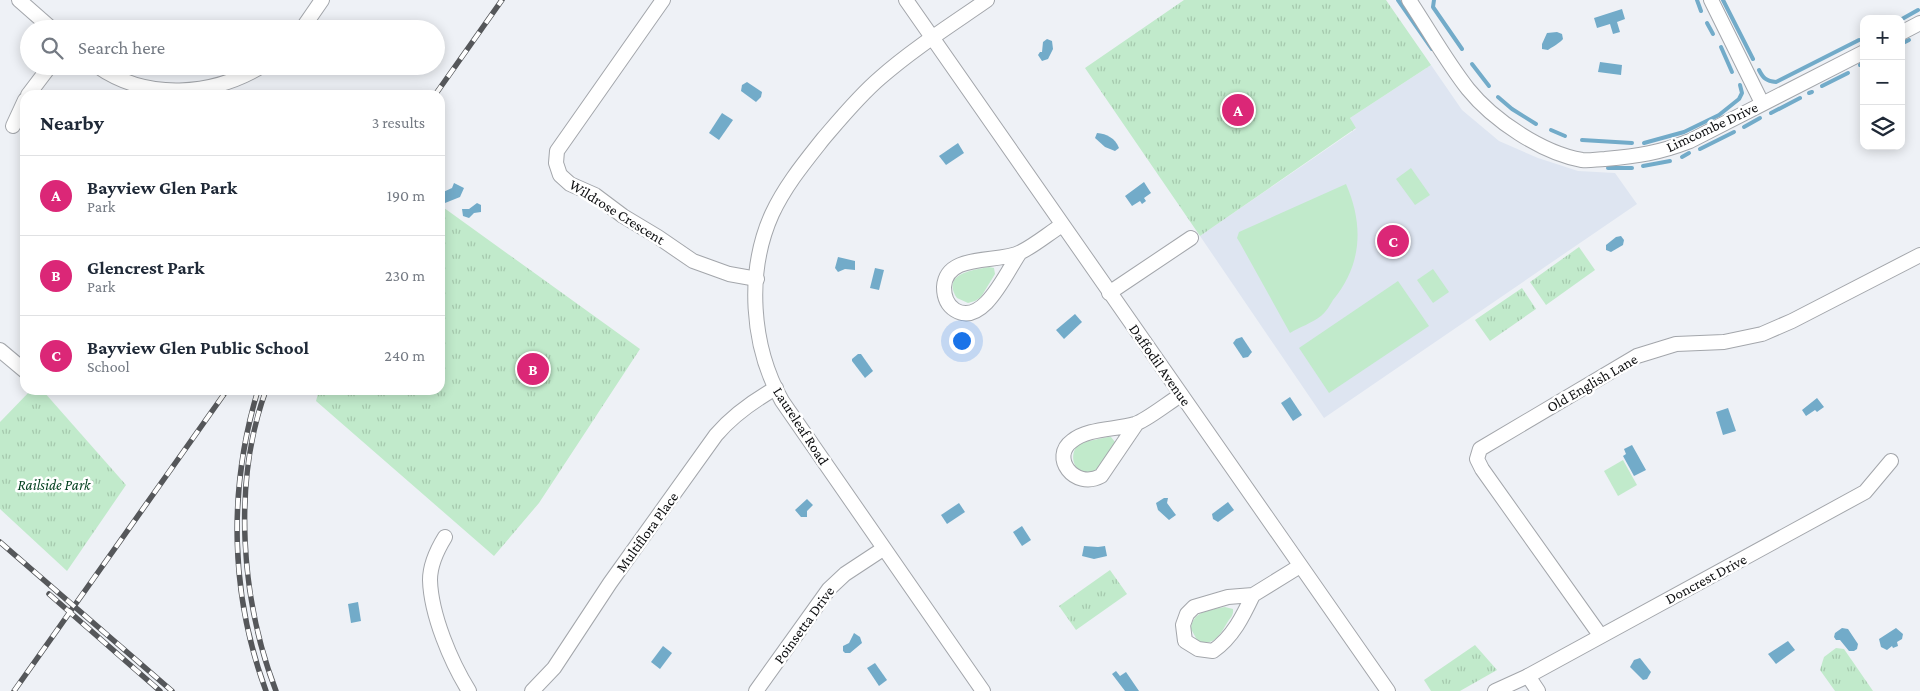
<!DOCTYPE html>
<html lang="en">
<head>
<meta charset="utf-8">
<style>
	body { margin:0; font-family:"Crimson Pro",serif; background:#f2f2f3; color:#1f2937 }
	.controls { position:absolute; right:15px; top:15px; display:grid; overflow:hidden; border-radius:10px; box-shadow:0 2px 12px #0003 }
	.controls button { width:45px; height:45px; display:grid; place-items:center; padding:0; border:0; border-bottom:1px solid #e0e1e3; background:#fff; color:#1f2937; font:25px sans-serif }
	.you { position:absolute; left:961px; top:340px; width:18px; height:18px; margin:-12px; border:4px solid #fff; border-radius:50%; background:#1a73e8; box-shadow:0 0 0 8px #1a73e833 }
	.badge { display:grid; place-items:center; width:32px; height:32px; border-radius:50%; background:#db2777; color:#fff; font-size:16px; font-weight:700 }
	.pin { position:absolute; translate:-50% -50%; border:2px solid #fff; box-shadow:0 1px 5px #0006 }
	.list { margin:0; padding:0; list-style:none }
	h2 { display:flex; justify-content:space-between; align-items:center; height:65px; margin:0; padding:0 20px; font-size:21px }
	h2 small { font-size:16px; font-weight:400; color:#747a83 }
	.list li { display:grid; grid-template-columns:32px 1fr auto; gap:15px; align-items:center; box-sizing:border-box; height:80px; padding:0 20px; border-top:1px solid #e0e1e3 }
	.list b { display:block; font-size:19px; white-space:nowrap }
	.list p { margin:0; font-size:16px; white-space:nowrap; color:#747a83 }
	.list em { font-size:16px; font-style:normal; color:#747a83 }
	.icon { flex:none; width:28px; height:28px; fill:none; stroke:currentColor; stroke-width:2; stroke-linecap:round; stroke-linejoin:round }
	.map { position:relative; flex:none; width:1920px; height:691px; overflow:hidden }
	.search { position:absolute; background:#fff; box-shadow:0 2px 12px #0003; left:20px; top:20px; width:425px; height:55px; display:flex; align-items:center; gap:12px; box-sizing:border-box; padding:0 18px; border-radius:28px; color:#747a83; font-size:19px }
	.panel { position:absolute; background:#fff; box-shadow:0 2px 12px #0003; left:20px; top:90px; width:425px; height:305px; border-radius:15px }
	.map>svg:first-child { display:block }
	.built { fill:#dee5f1 }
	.grass { fill:#c1eacb }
	.park { fill:url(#park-tufts) }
	.water { fill:#72abc9 }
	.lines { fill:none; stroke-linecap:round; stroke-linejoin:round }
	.stream { stroke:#72abc9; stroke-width:4 }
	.minor-casing { stroke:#a3a6ab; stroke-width:16 }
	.minor { stroke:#fff; stroke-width:14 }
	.rail-casing { stroke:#55575a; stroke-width:5.5 }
	.rail { stroke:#fff; stroke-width:4; stroke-dasharray:11; stroke-linecap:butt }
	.labels { text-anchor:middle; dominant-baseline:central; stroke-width:5; stroke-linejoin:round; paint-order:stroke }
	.street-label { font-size:15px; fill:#0e0f11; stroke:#fff }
	.park-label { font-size:15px; font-style:italic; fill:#013f1d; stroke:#fff }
</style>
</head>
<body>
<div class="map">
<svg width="1920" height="691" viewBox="0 0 1920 691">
	<defs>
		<pattern id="park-tufts" width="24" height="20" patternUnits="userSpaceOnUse" patternTransform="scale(1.25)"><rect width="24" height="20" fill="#c1eacb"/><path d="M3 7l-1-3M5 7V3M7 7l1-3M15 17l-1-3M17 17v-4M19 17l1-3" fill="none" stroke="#a5c8ad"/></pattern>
	</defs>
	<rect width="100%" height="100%" fill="#eef1f6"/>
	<path class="built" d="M1431,65L1462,110L1499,141L1538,158L1578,171L1615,173L1637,204L1324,418L1200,236L1356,129L1350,118Z"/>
	<g class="grass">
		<path d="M1411,168L1430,195L1415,205L1396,179Z"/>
		<path d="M1346,184C1364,225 1362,265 1333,300C1330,305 1326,312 1321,316C1312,323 1300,327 1290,333L1240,243L1237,238L1239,232Z"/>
		<path d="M989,267L994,268L995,274L981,297L975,301L968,303L957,298C941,273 974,270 989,267Z"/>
		<path d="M1433,269L1449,292L1433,303L1417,280Z"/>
		<path d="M1398,281L1429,326L1329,393L1299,348Z"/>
		<path d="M1108,437H1111L1115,442C1111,451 1103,467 1094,471C1078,479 1067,459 1077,446L1084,442Z"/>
		<path d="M1623,460L1637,485L1618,496L1604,471Z"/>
		<path d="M1225,607L1233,609C1234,615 1230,618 1227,623C1220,635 1213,648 1197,640L1191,629C1192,611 1210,610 1225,607Z"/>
	</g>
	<g class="park">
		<path d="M1184,0H1386L1431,65L1350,118L1356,128L1200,236L1085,68Z"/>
		<path d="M440,205L640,349L539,503L494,556L316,401L319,390H440Z"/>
		<path d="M1579,247L1595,270L1546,305L1530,282Z"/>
		<path d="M1522,288L1536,309L1490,341L1475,320Z"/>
		<path d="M31,390L44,392L126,485L67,571L0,509V422Z"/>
		<path d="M1110,570L1127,594L1076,630L1059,606Z"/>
		<path d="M1475,645L1497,670L1460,691H1431L1424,680Z"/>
		<path d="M1836,648L1844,649L1873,691H1835L1820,670L1824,657Z"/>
	</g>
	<g class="water">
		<path d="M1622,9L1625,19L1617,22L1620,32L1613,34L1610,24L1597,28L1594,18Z"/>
		<path d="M1557,32L1562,34L1563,39C1561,42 1551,48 1548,50L1542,49V44L1547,33Z"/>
		<path d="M1047,39L1052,41L1053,49L1048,59L1042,61L1038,55L1040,52H1042L1043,42Z"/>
		<path d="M1600,62L1622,65L1621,75L1598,72Z"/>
		<path d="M747,82L762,92L761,97L756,102L741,91L742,85Z"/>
		<path d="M722,113L733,120L719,140L709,133Z"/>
		<path d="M1097,133C1107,134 1115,138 1119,148L1115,151L1105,147L1095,138Z"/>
		<path d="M958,143L964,153L946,165L939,156Z"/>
		<path d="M1144,182L1151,193L1144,198L1146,201L1142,204L1140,201L1132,206L1125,196Z"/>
		<path d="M454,183L464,188L460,197L445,203L441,193L452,188Z"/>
		<path d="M477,203L481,205V212L474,213L469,218L463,216L462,209H469Z"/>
		<path d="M1621,236L1624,240L1623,245L1611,252L1606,250V245L1616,237Z"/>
		<path d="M838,257L855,261V270L845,269L838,272L835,268Z"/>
		<path d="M875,268L884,270L879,290L870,288Z"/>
		<path d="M1075,314L1082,322L1064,339L1056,330Z"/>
		<path d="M1242,337L1252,352L1248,357L1243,358L1233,343L1236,339Z"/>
		<path d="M858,354H861L873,371L865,378L852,361V359Z"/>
		<path d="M1290,397L1302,415L1293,421L1281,403Z"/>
		<path d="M1817,398L1824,407L1817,412L1815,410L1806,416L1802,410Z"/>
		<path d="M1728,408L1736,431L1723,435L1716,412Z"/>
		<path d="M1632,445L1646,470L1634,476L1623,456L1626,454L1624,449Z"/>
		<path d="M1164,498H1168L1167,503L1176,515L1169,520L1158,510L1156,503Z"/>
		<path d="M807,499L813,505L807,511V517H801L795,510Z"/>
		<path d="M1228,502L1234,510L1218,522L1213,519L1212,514Z"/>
		<path d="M959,503L965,512L947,524L941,515Z"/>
		<path d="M1022,526L1031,540L1022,546L1013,532Z"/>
		<path d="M1084,546L1098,547L1105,546L1107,556L1094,559L1082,556Z"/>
		<path d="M358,602L361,621L351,623L348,604Z"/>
		<path d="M1842,628L1848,629L1858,644L1857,649L1854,651H1849L1840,640H1836L1834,637L1835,633Z"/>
		<path d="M1896,628L1903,634L1902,639L1897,642L1898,646L1893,648L1892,646L1887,650L1881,647L1879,639Z"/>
		<path d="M854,633L860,637L862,643L850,653H845L843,651V646L849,643Z"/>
		<path d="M1788,641L1795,650L1776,664L1768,654Z"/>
		<path d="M663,646L672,653L660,669L651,662Z"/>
		<path d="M1640,658L1651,672L1647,679L1643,680L1630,667L1634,660Z"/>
		<path d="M875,663L887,680L879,686L867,668Z"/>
		<path d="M1116,671L1120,676L1126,672L1139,691H1125L1112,674Z"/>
	</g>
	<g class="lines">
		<g class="stream">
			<path d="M1398,0L1432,49"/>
			<path d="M1434,0L1433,7L1462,49"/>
			<path d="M1697,0L1701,11"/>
			<path d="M1723,0L1753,59"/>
			<path d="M1902,19L1918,10"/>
			<path d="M1707,23L1713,34"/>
			<path d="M1901,44L1909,40"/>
			<path d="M1721,47L1732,72"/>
			<path d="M1472,64L1489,86"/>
			<path d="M1860,65L1864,63"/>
			<path d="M1759,70C1763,78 1766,81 1776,82L1859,40"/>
			<path d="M1822,86L1848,73"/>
			<path d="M1809,93L1812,92"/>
			<path d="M1498,97L1512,109L1536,124"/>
			<path d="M1771,113L1800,98"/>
			<path d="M1744,127L1760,118"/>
			<path d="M1551,130L1565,136"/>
			<path d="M1582,140L1632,143"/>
			<path d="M1644,143L1684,132L1719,115L1739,99L1742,93L1740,85"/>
			<path d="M1700,149L1734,132"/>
			<path d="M1682,157L1689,153"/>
			<path d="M1643,166L1670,161"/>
			<path d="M1608,168H1632"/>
		</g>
		<g class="minor-casing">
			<g id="minor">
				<path d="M19,0L52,29"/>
				<path d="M663,0L557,151L556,163L560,175L570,184L595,195L623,216L658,237L693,261L729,274L757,279"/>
				<path d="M906,0L1388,691"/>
				<path d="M1409,0C1429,30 1446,61 1468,89C1493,120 1542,153 1582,160C1589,161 1598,159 1605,159C1638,156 1659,153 1690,141L1864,52"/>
				<path d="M1711,0L1762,103"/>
				<path d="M302,29L322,0"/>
				<path d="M1901,33L1920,23"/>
				<path d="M97,66C147,101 212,96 262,66"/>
				<path d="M28,95L50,66"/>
				<path d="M13,126L25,100"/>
				<path d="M1019,254C1006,273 983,327 955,310C947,305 944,296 944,287C946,252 999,264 1021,252C1035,245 1048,234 1062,225"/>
				<path d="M1109,293L1191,238"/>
				<path d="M0,350L25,371"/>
				<path d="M1137,423L1101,476C1074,490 1050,457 1072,441C1088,428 1115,430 1135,424C1147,420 1169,402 1181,395"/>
				<path d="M445,537C437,550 430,564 430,580C431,615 451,662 469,691"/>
				<path d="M1253,595C1243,616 1233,637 1213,651L1198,649L1185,641L1183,625L1187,614L1194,607L1228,597L1253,595L1300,566"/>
				<path d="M1600,635L1482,469L1477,459L1480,449L1637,356L1676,344L1724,342L1762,334L1792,321L1920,255"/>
				<path d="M532,691L554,668L610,583L716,435C733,415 753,401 776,388"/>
				<path d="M756,691L829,589L845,574L883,549"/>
				<path d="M983,691L782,401C751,346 746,272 772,214C785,186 804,163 823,139C841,118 859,96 880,78C913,49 951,25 987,0"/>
				<path d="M1495,691L1528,676"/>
				<path d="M1538,691L1528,676L1865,492L1891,461"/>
			</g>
		</g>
		<use href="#minor" class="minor"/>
		<g class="rail-casing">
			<g id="rail">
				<path d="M435,95L502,0"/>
				<path d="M258,390C228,489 230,594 266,691"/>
				<path d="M266,390C232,483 241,600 276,691"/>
				<path d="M0,542L172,691"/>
				<path d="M49,594L160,691"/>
				<path d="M14,691L227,390"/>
			</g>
		</g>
		<use href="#rail" class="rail"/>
	</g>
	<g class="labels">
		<g class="street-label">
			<text transform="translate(1712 127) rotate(-25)">Limcombe Drive</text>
			<text transform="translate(617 212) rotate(32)">Wildrose Crescent</text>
			<text transform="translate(1160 365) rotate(55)">Daffodil Avenue</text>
			<text transform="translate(1592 383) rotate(-30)">Old English Lane</text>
			<text transform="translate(801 426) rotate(57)">Laureleaf Road</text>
			<text transform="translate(647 532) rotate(-54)">Multiflora Place</text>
			<text transform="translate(1706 579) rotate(-28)">Doncrest Drive</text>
			<text transform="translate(804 625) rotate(-54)">Poinsetta Drive</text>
		</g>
		<g class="park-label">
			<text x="54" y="485">Railside Park</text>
		</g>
	</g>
</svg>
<div class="controls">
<button>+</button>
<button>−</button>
<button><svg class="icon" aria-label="layers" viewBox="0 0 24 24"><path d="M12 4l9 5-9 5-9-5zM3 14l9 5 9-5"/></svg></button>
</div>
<div class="you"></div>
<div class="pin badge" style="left:1238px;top:110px">A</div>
<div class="pin badge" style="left:533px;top:369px">B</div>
<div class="pin badge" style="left:1393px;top:241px">C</div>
<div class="search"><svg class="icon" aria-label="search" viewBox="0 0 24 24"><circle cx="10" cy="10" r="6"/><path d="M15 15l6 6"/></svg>Search here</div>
<section class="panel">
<h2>Nearby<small>3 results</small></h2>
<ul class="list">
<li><span class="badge">A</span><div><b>Bayview Glen Park</b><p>Park</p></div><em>190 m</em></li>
<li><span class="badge">B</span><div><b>Glencrest Park</b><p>Park</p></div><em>230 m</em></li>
<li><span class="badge">C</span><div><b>Bayview Glen Public School</b><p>School</p></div><em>240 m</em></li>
</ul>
</section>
</div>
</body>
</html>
